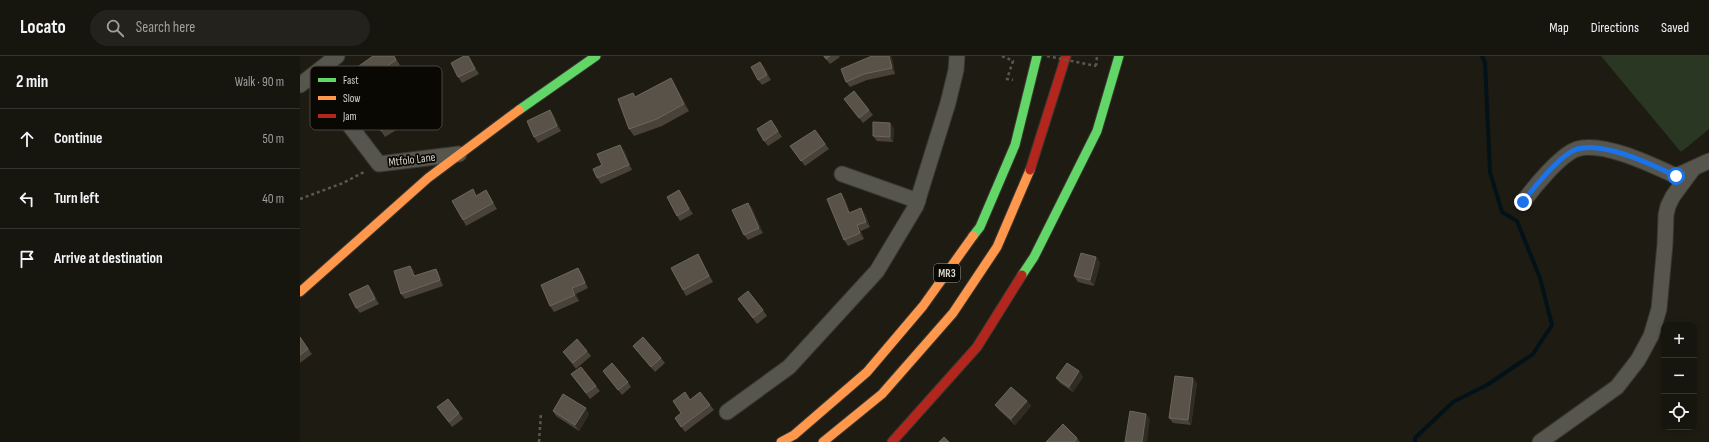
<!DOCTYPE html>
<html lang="en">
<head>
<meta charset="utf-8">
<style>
	body { margin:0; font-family:"Sofia Sans Condensed",sans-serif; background:#23221c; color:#f1f3f6 }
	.controls { position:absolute; right:12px; bottom:12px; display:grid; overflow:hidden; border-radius:8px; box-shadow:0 2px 6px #0003 }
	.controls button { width:36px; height:36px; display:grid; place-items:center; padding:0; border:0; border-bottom:1px solid #35342e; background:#16150e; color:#f1f3f6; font:20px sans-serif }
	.stop { position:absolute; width:12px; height:12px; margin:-9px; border:3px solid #1a73e8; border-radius:50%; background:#fff }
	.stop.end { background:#1a73e8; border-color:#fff; box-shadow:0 1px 4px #0008 }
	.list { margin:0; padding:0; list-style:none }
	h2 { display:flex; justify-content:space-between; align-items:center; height:52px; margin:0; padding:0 16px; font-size:17px }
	h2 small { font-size:13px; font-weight:400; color:#9e9f9e }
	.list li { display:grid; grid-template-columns:26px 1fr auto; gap:12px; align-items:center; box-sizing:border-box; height:60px; padding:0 16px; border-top:1px solid #35342e }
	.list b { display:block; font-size:15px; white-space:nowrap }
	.list em { font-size:13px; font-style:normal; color:#9e9f9e }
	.icon { flex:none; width:22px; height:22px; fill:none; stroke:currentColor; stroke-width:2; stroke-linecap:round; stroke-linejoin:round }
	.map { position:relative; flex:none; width:1409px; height:386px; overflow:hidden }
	header { display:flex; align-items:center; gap:24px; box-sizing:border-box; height:56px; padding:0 20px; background:#16150e; border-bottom:1px solid #35342e }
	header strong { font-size:19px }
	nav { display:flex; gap:22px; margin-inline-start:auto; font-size:14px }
	.search { width:280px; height:36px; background:#23221c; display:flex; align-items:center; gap:10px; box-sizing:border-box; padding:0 14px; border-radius:22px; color:#9e9f9e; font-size:15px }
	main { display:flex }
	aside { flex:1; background:#16150e }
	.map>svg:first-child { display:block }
	.green { fill:#2a3722 }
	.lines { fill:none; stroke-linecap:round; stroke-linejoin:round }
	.stream { stroke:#031218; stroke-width:4 }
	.street-casing { stroke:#393730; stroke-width:17 }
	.fast-casing { stroke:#393730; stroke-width:11 }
	.slow-casing { stroke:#393730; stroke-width:11 }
	.jam-casing { stroke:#393730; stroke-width:11 }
	.path { stroke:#5a5852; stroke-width:2.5; stroke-dasharray:3 3; stroke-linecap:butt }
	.street { stroke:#57564e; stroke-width:15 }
	.fast { stroke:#63d668; stroke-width:9 }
	.slow { stroke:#ff974d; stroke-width:9 }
	.jam { stroke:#b3261e; stroke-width:9 }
	.path-bridge { stroke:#5a5852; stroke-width:2.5; stroke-dasharray:3 3; stroke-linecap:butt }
	.wall { fill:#494239 }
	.shaded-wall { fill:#312c23 }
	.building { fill:#585248; stroke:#6c665c }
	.route { stroke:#1a73e8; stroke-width:5 }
	.labels { text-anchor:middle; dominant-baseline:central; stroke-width:3.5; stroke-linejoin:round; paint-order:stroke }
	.shield { fill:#0a0803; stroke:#99978e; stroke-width:1 }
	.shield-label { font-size:11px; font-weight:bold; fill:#d6d4c9 }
	.street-label { font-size:12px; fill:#d6d4c9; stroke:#0a0803 }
	.key { fill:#0a0803; stroke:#47453e; stroke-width:1 }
	.key-label { font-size:11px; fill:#d6d4c9 }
</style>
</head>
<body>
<header>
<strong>Locato</strong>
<div class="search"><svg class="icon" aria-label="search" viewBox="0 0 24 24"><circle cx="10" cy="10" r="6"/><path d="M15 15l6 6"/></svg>Search here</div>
<nav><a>Map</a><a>Directions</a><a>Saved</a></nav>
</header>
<main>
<aside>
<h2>2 min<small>Walk · 90 m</small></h2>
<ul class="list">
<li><svg class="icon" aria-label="ahead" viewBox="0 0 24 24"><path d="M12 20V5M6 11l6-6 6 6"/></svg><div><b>Continue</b></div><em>50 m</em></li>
<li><svg class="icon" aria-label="left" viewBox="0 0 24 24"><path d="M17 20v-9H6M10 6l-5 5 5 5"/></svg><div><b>Turn left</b></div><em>40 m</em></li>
<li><svg class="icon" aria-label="arrive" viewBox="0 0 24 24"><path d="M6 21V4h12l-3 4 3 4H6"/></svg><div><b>Arrive at destination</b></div></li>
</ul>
</aside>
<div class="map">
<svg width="1409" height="386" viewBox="0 0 1409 386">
	<rect width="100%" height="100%" fill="#1e1c12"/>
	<path class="green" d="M1301,0H1409V73L1381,96Z"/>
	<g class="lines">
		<path class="stream" d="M1115,386V382L1153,346L1187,329L1233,298L1252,269L1240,222L1217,165L1202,156L1190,116L1185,6L1182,0"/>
		<g class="street-casing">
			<g id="street">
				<path d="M12,20L79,108L159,98"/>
				<path d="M0,29L37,0"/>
				<path d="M542,118L618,145"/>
				<path d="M1223,146C1234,131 1260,99 1277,93C1303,85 1352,109 1376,120L1409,105"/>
				<path d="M427,356L489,311L577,215L616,150L648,47L656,14L657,0"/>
				<path d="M1240,386L1317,331L1338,304L1351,280L1359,253L1365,188L1366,159L1368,150L1373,140L1393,113"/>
			</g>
		</g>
		<g class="fast-casing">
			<g id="fast">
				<path d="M219,54L296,0"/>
				<path d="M673,180L680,171L715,89L737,0"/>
				<path d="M722,219L734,201L797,75L819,0"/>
			</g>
		</g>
		<g class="slow-casing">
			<g id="slow">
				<path d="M0,236L128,122L219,54"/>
				<path d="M481,386L494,379L567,316L623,250L673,180"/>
				<path d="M523,386L582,338L653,257L697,191L730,114"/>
			</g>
		</g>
		<g class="jam-casing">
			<g id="jam">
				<path d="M730,114L766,0"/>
				<path d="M592,386L677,291L722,219"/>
			</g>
		</g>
		<g class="path">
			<path d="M702,0L713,5L707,23L713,24"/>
			<path d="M796,10L797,0"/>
			<path d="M0,143L43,127L66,115"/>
			<path d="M239,386L241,357"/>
		</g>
		<use href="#street" class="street"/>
		<use href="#fast" class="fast"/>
		<use href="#slow" class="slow"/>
		<use href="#jam" class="jam"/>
		<path class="path-bridge" d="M747,0L796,10"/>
	</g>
	<g class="wall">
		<path d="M94,0L100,9L73,27L86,44L103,70L85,81L65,50L63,51L42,22Z"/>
		<path d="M169,0L179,18L162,27L158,21Z"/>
		<path d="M523,0H539L540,1L530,8Z"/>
		<path d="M571,0H591L592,2L595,18L567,24L550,31L546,26Z"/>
		<path d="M460,6L464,11L471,24L462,29L458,24Z"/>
		<path d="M371,22L375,29L389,55L362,70L334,80L329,73L336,41Z"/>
		<path d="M544,43L569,54L573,59L563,67Z"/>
		<path d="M250,54L254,60L261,75L238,87L234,81Z"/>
		<path d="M471,64L482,81L468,90L464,85Z"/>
		<path d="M594,72L593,86L577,85L573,80Z"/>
		<path d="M515,74L529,93L505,110L490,90Z"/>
		<path d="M324,94L332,114L301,128L297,122L302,109Z"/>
		<path d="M186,134L197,153L166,170L163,164L177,140Z"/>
		<path d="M383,140L393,158L380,165L377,160Z"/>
		<path d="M545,143L550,157L565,158L570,171L561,175L564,183L548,190L544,184Z"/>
		<path d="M452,152L463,177L448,184L444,179Z"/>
		<path d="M398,198L401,204L413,226L386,240L383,234Z"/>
		<path d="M796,201L800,207L794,230L778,226L774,220Z"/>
		<path d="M110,210L114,215L115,220L136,213L139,218L143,230L105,243L101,238Z"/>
		<path d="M278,212L282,218L288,232L276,238L279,245L254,256L250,250Z"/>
		<path d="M72,234L79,248L60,257L56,252Z"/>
		<path d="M438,243L463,254L467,260L457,268Z"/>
		<path d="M0,281L12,298L0,307Z"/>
		<path d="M333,290L361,302L365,307L355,316L337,295Z"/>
		<path d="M287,295L291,300L276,313L263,296Z"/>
		<path d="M303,315L328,326L331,331L322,339Z"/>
		<path d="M779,315L783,321L773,336L760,327L756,322Z"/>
		<path d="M271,318L296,330L300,335L290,343Z"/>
		<path d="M897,327L891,369L873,367L869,362Z"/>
		<path d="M400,336L414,354L385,376L375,362L381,357L390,344Z"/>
		<path d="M727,345L731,350L715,369L699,354L695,349Z"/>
		<path d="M137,351L159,357L163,363L152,371Z"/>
		<path d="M253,355L289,358L279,375L256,360Z"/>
		<path d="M777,382L780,386H746Z"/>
	</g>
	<g class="shaded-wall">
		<path d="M169,0L171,4L179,18L175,13Z"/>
		<path d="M589,0H591L592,2L595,18L592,12Z"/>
		<path d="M460,6L464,11L471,24L467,19Z"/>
		<path d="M371,22L375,29L389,55L384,48Z"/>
		<path d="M250,54L254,60L261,75L257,70Z"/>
		<path d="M590,67L594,72L593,86L590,81Z"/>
		<path d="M320,89L324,94L332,114L329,109Z"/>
		<path d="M186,134L190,140L197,153L193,147Z"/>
		<path d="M379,134L383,140L393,158L389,153Z"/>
		<path d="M541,137L545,143L553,163L549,157Z"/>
		<path d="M448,147L452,152L463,177L459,172Z"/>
		<path d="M561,152L565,158L570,171L566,166Z"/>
		<path d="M557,169L561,175L564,183L560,177Z"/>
		<path d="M796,201L800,207L794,230L790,224Z"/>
		<path d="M110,210L114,215L117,226L114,220Z"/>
		<path d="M278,212L282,218L288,232L285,227Z"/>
		<path d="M136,213L139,218L143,230L140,224Z"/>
		<path d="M68,229L72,234L79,248L75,243Z"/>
		<path d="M272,232L276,238L279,245L275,239Z"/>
		<path d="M779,315L783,321L773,336L769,331Z"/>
		<path d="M893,322L897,327L891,369L888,364Z"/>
		<path d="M727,345L731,350L715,369L711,363Z"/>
		<path d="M286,352L289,358L279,375L275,369Z"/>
		<path d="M846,358L850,363L847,386H842Z"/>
	</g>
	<g class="building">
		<path d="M73,0H94L96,4L69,22L82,38L99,64L81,75L61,44L59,46L42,22Z"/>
		<path d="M164,0H168L175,13L158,21L151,7Z"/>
		<path d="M524,0H530L526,3Z"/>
		<path d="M572,0H589L592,12L564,18L546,26L541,13Z"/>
		<path d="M460,6L467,19L458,24L451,11Z"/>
		<path d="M371,22L384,48L357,63L329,73L318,43L333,37L335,41Z"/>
		<path d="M554,35L569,54L559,62L544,43Z"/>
		<path d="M250,54L257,70L234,81L227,65Z"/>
		<path d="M471,64L478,75L464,85L457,73Z"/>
		<path d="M573,66L590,67V81L573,80Z"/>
		<path d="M515,74L525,88L501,105L490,90Z"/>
		<path d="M320,89L329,109L297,122L293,113L302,109L297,98Z"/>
		<path d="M173,133L176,140L186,134L193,147L163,164L152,145Z"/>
		<path d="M379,134L389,153L377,160L367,141Z"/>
		<path d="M541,137L549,157L561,152L566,166L557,169L560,177L544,184L527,143Z"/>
		<path d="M448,147L459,172L444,179L432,154Z"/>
		<path d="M781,197L796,201L790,224L774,220Z"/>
		<path d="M398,198L409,220L383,234L371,212Z"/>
		<path d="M110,210L114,220L136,213L140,224L101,238L94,215Z"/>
		<path d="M278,212L285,227L272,232L275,239L250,250L241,229Z"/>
		<path d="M68,229L75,243L56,252L49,238Z"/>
		<path d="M448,235L463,254L453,262L438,243Z"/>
		<path d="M0,281L8,293L0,299Z"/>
		<path d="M343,281L361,302L351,311L333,290Z"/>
		<path d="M277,283L287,295L273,307L263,296Z"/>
		<path d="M312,307L328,326L318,334L303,315Z"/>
		<path d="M767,307L779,315L769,331L756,322Z"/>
		<path d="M281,311L296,330L286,337L271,318Z"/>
		<path d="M875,320L893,322L888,364L869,362Z"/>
		<path d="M711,331L727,345L711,363L695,349Z"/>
		<path d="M385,336L390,344L400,336L410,349L381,371L375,362L381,357L373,345Z"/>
		<path d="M263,338L286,352L275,369L253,355Z"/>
		<path d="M148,343L159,357L149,366L137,351Z"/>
		<path d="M830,355L846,358L842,386H825Z"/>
		<path d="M763,368L777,382L774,386H746Z"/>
		<path d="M644,381L649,386H639Z"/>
	</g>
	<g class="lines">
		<path class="route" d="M1223,146C1234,131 1260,99 1277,93C1304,85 1352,109 1376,120"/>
	</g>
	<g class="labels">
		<rect class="shield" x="634" y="208" width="26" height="18" rx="3"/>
		<g class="shield-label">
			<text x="647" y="217">MR3</text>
		</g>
		<g class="street-label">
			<text transform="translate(112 104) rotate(-7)">Mtfolo Lane</text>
		</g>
	</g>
	<rect x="10" y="10" width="132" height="64" rx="6" class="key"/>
	<rect x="18" y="22" width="18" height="4" fill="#63d668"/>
	<rect x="18" y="40" width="18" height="4" fill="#ff974d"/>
	<rect x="18" y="58" width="18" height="4" fill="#b3261e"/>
	<g class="key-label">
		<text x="43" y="28">Fast</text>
		<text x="43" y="46">Slow</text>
		<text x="43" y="64">Jam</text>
	</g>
</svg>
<div class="controls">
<button>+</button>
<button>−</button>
<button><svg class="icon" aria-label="locate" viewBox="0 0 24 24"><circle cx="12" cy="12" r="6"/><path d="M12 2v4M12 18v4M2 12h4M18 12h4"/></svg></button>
</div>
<div class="stop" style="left:1376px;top:120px"></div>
<div class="stop end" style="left:1223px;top:146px"></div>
</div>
</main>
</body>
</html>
